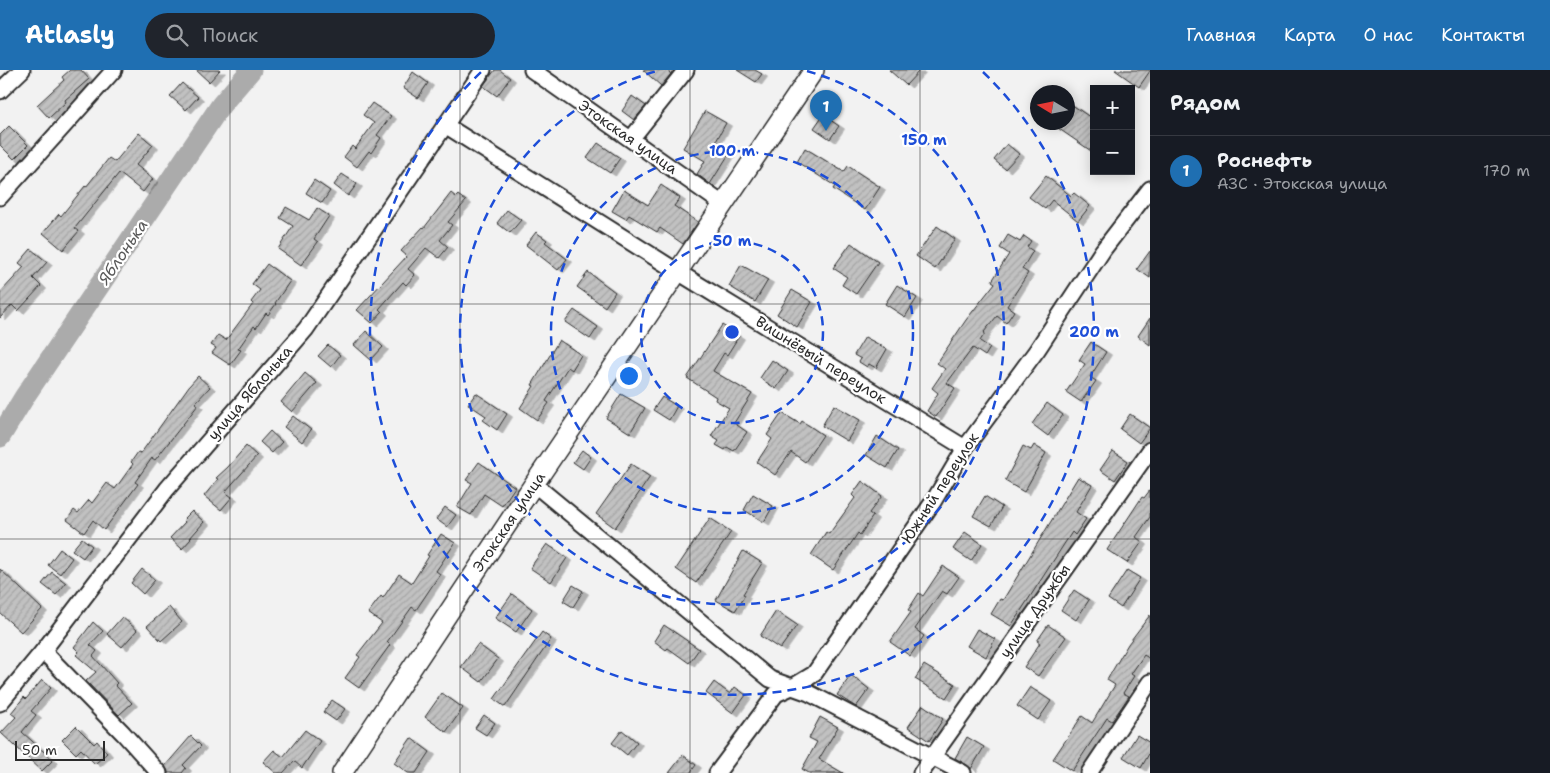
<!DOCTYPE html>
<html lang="ru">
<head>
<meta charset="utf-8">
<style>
	body { margin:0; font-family:"Shantell Sans",sans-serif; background:#20242c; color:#f1f3f6 }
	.controls { position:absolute; right:15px; top:15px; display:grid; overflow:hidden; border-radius:0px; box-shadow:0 2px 12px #0003 }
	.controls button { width:45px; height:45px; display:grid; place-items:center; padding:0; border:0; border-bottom:1px solid #363941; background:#171b24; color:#f1f3f6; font:25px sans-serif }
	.compass { position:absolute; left:1030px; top:15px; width:45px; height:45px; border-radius:50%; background:#171b24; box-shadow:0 2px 12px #0003; rotate:280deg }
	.scale { position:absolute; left:15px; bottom:12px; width:90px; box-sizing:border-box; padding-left:5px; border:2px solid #2b2b2b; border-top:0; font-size:14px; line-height:18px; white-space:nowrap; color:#2b2b2b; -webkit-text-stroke:4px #fff; paint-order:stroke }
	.you { position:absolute; left:628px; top:305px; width:18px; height:18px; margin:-12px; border:4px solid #fff; border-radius:50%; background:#1a73e8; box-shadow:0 0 0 8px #1a73e833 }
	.badge { display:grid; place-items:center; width:32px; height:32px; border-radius:50%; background:#1f6fb2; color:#fff; font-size:16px; font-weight:700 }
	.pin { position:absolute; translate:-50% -41px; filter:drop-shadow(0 1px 2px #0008) }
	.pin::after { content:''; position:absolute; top:26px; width:18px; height:15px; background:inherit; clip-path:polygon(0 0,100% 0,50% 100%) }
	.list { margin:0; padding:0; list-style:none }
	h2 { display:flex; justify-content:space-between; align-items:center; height:65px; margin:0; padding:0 20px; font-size:21px }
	h2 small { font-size:16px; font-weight:400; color:#9ea1a6 }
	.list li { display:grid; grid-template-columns:32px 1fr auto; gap:15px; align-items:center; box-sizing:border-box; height:70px; padding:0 20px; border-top:1px solid #363941 }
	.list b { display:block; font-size:19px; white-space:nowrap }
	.list p { margin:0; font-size:16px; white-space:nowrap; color:#9ea1a6 }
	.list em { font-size:16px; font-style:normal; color:#9ea1a6 }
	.icon { flex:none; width:28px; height:28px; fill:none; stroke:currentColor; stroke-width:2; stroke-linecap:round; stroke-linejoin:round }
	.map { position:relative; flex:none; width:1150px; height:703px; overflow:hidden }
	header { display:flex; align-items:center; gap:30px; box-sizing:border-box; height:70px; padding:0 25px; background:#1f6fb2; color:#fff }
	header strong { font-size:24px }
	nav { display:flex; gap:28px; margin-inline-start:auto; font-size:18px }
	.search { width:350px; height:45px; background:#20242c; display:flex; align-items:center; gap:12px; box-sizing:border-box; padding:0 18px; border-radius:28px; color:#9ea1a6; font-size:19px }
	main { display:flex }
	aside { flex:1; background:#171b24 }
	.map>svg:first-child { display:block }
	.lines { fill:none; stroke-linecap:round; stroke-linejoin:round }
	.river { stroke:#ababab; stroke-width:21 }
	.building { fill:url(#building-hatch); stroke:#2b2b2b; filter:url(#shadow) }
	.minor-casing { stroke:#2b2b2b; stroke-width:19 }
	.major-casing { stroke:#2b2b2b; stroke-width:22 }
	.minor { stroke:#fff; stroke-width:15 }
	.major { stroke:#fff; stroke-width:19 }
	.grid { fill:none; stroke:#2b2b2b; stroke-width:1; stroke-opacity:0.55 }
	.ring { fill:none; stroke:#1d4ed8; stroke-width:2.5; stroke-dasharray:9 6 }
	.labels { text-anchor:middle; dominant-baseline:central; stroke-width:4.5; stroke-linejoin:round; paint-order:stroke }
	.street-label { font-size:15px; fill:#2b2b2b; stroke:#fff }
	.water-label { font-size:16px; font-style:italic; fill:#585858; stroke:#fff }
	.centre { fill:#1d4ed8; stroke:#fff; stroke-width:2.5 }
	.ring-label { font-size:15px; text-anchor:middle; font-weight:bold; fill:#1d4ed8; stroke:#fff; stroke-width:4.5; stroke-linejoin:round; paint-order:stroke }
</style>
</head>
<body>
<header>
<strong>Atlasly</strong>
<div class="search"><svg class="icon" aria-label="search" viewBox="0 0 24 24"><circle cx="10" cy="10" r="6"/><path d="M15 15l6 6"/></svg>Поиск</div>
<nav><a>Главная</a><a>Карта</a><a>О нас</a><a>Контакты</a></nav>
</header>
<main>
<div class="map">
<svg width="1150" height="703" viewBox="0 0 1150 703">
	<defs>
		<pattern id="building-hatch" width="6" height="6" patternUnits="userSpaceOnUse" patternTransform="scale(1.25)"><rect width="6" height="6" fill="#c1c1c1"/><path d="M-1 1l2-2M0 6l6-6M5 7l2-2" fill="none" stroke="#a6a6a6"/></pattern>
		<filter id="shadow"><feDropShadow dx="5.5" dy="3" stdDeviation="0" flood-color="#0004"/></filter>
	</defs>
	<rect width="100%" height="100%" fill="#f2f2f2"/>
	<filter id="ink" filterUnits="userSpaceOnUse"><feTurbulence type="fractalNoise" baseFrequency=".02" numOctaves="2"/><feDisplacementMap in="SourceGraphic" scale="10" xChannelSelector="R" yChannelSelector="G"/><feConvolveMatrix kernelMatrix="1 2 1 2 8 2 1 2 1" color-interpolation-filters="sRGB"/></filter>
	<g filter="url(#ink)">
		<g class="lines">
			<path class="river" d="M0,367L25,326L221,35L251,0"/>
		</g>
		<g class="building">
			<path d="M70,0H81L89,9L65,30L66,32L49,48L37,35L64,10L62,7Z"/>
			<path d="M196,0H220L209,12Z"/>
			<path d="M495,0H500L510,8L497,26L483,16Z"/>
			<path d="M643,0H666L671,4L661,16Z"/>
			<path d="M737,0H755L762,4L756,12Z"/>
			<path d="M889,0H920L906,15Z"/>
			<path d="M1115,0H1150V1L1139,17Z"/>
			<path d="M413,2L428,13L418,28L403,18Z"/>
			<path d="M182,13L198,27L186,40L170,26Z"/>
			<path d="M632,26L646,36L634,50L622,41Z"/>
			<path d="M1068,32L1094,50V83L1049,52H1068Z"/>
			<path d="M372,33L391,46L377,65L381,68L371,83L369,81L357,97L344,87L352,76L355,79L374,53L363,45Z"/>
			<path d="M705,41L726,53L714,75L729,84L710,114L697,104L705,91L683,78Z"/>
			<path d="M823,45L839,56L830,69L814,58Z"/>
			<path d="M9,56L28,75L14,89L0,75V65Z"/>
			<path d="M139,63L153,75L136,95L153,109L143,122L119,103L75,158L79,161L63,180L43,163L59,144L61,146L85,116L86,117L109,88L115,92Z"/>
			<path d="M598,73L620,88L610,103L587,88Z"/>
			<path d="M1007,74L1019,84L1005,99L994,90Z"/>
			<path d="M805,78L844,102L848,96L880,117L865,140L833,119L835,116L797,92Z"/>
			<path d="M342,104L357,114L348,126L334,115Z"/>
			<path d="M1046,106L1071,126L1074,123L1090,136L1078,151L1052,130L1045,139L1029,127Z"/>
			<path d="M314,110L330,121L322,133L306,123Z"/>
			<path d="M661,115L680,128L674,136L698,152L683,174L660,158L657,162L629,145L626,149L612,141L624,120L648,135Z"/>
			<path d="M451,123L456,127L458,125L466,131L448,152L452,155L440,170L448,177L439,188L426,178L408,199L415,205L406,215L403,212L379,239L382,242L372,253L357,240L407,186L401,181L423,157L424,158Z"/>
			<path d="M286,137L309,150L317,138L329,146L314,169L318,172L301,195L278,179L293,156L280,148Z"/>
			<path d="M507,140L521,150L510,163L497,153Z"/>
			<path d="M937,156L955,169L935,199L916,186Z"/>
			<path d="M536,162L547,170L545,172L567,189L558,200L526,175Z"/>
			<path d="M1008,165L1020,172L1024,166L1031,171L1027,177L1033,181L1022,199L1028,203L1007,236L1014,241L1006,253L997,246L984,262L985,263L980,271L990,278L985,286L973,278L969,283L947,313L955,318L936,347L927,341L938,323L932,318L945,299L937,293L966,250L995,213L992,211L1009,184L1000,178Z"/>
			<path d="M851,173L878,192L856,224L842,215L847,207L833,198Z"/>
			<path d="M31,179L47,192L33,208L41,216L18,241L12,235L0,248V223L24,197L19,193Z"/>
			<path d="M1150,181V208L1137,199Z"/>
			<path d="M267,194L290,211L275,233L276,234L268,245L266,243L256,258L254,256L238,279L241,280L230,295L212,283L216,278L211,275L218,265L226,270L253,234L251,232L260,220L252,214Z"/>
			<path d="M741,195L768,210L755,232L729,216Z"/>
			<path d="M588,202L615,222L605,237L577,217Z"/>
			<path d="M897,215L917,228L905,247L885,234Z"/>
			<path d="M792,220L812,232L797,257L777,244Z"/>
			<path d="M574,240L598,257L590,269L565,252Z"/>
			<path d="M1150,248V275L1138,266Z"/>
			<path d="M722,255L739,266L727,285L724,283L713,301L752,324L734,353L747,362L734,381L727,377L725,380L716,375L719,371L711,366L729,338L715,330L716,327L687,308Z"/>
			<path d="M366,261L383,277L371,290L354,275Z"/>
			<path d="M865,267L887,279L876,298L869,294L867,297L859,292L861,289L854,285Z"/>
			<path d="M559,270L581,285L572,300L568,297L546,331L549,333L537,350L520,338L534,316L532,315Z"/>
			<path d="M1091,272L1106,282L1090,307L1096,311L1081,332L1066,322L1085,294L1079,290Z"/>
			<path d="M328,275L340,285L331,297L318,286Z"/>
			<path d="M772,290L788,301L776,319L760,308Z"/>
			<path d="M305,303L317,313L292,342L281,332Z"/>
			<path d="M198,306L210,317L195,333L198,335L155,390L152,388L135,412L138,414L104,460L93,450L84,463L67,450L74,440L78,443L89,430L92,433L107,413L115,419L133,394L131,392L138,382L141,383L189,316Z"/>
			<path d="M476,323L507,344L497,360L483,350L486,346L468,334Z"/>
			<path d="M621,324L645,338L630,363L606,348Z"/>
			<path d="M662,327L677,336L669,350L653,340Z"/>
			<path d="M1047,333L1063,345L1048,366L1032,354Z"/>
			<path d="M834,335L860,350L847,371L822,356Z"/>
			<path d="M782,343L800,354L802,351L823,365L805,392L791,382L775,405L757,392L772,369L767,365Z"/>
			<path d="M1130,344L1150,358L1139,373L1120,359Z"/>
			<path d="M293,346L311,360L302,372L284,357Z"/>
			<path d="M270,361L282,372L272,383L260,372Z"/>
			<path d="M877,366L898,380L887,398L866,385Z"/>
			<path d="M1034,375L1046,383L1024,422L1005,411L1023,376L1031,380Z"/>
			<path d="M246,376L257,386L225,422L232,427L221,440L204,426L218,409L216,408L228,397Z"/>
			<path d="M582,380L591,387L583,399L573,392Z"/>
			<path d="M1113,381L1128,391L1115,410L1100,400Z"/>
			<path d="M479,392L515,417L502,436L484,424L471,445L457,437L472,413L466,410Z"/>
			<path d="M631,394L650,407L615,458L596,444Z"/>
			<path d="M1078,407L1092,415L1076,442L1086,449L1075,465L1072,462L1011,556L991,544L1000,529L1003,530Z"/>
			<path d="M862,411L882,426L869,443L873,446L860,465L858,463L833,500L811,485L826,462L829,464L855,428L852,425Z"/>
			<path d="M1150,420V447L1136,467L1142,472L1127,493L1107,480L1142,427L1144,428Z"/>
			<path d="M753,424L773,436L764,452L744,440Z"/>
			<path d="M985,426L1002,437L991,456L973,446Z"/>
			<path d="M445,437L456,445L447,457L436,449Z"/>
			<path d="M192,441L204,452L190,468L191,469L182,479L170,468L185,452L183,450Z"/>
			<path d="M710,448L731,462L696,513L676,499Z"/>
			<path d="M965,462L982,474L971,491L953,479Z"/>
			<path d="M441,464L455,473L436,501L440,504L416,540L412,537L387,572L390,575L359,618L345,608L360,587L357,585L382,553L368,543L381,526L383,528L399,504L412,513L429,486L427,485Z"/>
			<path d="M82,468L92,476L83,488L72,480Z"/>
			<path d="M547,474L567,488L551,512L530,498Z"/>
			<path d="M60,479L72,488L60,504L48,495Z"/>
			<path d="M743,481L762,493L743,524L745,525L735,541L716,530Z"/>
			<path d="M943,496L959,507L947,524L942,521L915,559L924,566L910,586L890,572L911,542L908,540L912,534L919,523L923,526Z"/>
			<path d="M0,499L42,539L21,562L0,543Z"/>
			<path d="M142,499L155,510L143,524L131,513Z"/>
			<path d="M1127,500L1140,508L1121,538L1108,529Z"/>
			<path d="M52,502L66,513L56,525L42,514Z"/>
			<path d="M573,515L583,521L573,537L563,531Z"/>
			<path d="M1074,520L1089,530L1076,550L1061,540Z"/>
			<path d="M512,524L532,539L516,562L495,548Z"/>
			<path d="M169,537L182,552L161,571L147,556Z"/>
			<path d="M776,541L797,555L780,579L760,566Z"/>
			<path d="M1150,545V589L1144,585L1131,604L1134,606L1123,623L1129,626L1112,651L1107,648L1072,701L1053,689L1082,646L1092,653L1115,615L1107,610L1128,574Z"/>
			<path d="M122,547L137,560L122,577L107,564Z"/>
			<path d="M93,552L103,561L90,575L97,581L93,586L117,613L115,615L132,633L119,645L86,611L96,602L76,585L79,582L74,577Z"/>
			<path d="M664,555L699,579L689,593L668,578L666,580L654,571Z"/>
			<path d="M1048,555L1066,567L1038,606L1024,597L1040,573L1037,571Z"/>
			<path d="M977,559L995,569L986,587L967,576Z"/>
			<path d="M542,562L551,569L505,637L494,629Z"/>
			<path d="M478,574L498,589L481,612L461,597Z"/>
			<path d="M924,595L955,614L946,628L915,609Z"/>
			<path d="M851,605L869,619L856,637L837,625Z"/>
			<path d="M42,610L51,618L31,641L36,645L22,662L53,690L42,701L1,663L16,647L11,643L24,627L26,629Z"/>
			<path d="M714,612L730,624L735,617L746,625L733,643L706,623Z"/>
			<path d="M1030,617L1051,631L1038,650L1017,636Z"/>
			<path d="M442,623L463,638L446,662L425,647Z"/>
			<path d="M332,630L345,639L336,651L323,642Z"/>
			<path d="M923,635L943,649L929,671L908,657Z"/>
			<path d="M484,645L495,653L486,665L475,658Z"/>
			<path d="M820,647L838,657L819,689L843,703H809L802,699L817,672L809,668Z"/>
			<path d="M76,656L94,674L97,671L107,683L95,694L81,679L76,684L62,670Z"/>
			<path d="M305,660L320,671L302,698L294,691L283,703H276L263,692L274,680L283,687Z"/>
			<path d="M622,660L637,672L627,685L612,673Z"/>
			<path d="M1137,665L1150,673V682L1141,698L1123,687Z"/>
			<path d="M191,666L201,676L183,695L186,698L182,703H168L165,696Z"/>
			<path d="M967,667L984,677L971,699L967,695L955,688Z"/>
			<path d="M411,668L430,682L416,703H408L394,693Z"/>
			<path d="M683,685L696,695L690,703H669Z"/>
		</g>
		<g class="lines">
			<g class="minor-casing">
				<g id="minor">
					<path d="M532,0L724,135"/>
					<path d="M0,21L22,0"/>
					<path d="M445,55L678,202L965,378"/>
					<path d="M631,69L686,0"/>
					<path d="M0,127L114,0"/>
					<path d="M534,414L770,609L809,623L963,703"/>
					<path d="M43,581L123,663L159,703"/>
					<path d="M0,633L43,581L167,419L306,259L483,0"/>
					<path d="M717,703L776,624L794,616L814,604L933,432L965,378L1037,280L1103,180L1150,119"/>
					<path d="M921,703L1150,380"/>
					<path d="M1089,703L1150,612"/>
				</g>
			</g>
			<g class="major-casing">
				<path id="major" d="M342,703L534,414L814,0"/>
			</g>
			<use href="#minor" class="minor"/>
			<use href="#major" class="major"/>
		</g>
	</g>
	<path class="grid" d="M230,0V703M460,0V703M690,0V703M920,0V703M0,234H1150M0,469H1150"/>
	<g class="ring">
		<circle cx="732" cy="262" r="91"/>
		<circle cx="732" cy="262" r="181"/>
		<path d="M807 1A272 272 0 1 1 657 1"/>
		<path d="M983 2A362 362 0 1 1 481 2"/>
	</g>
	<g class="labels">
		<g class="street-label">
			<text transform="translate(628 67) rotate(35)">Этокская улица</text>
			<text transform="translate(821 290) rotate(32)">Вишнёвый переулок</text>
			<text transform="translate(250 323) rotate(-49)">улица Яблонька</text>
			<text transform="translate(940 418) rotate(-57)">Южный переулок</text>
			<text transform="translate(509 452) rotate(-56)">Этокская улица</text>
			<text transform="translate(1035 541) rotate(-55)">улица Дружбы</text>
		</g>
		<g class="water-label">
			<text transform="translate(123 182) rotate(-56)">Яблонька</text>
		</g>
	</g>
	<circle cx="732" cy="262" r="8" class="centre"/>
	<g class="ring-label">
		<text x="924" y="75">150 m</text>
		<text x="732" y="86">100 m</text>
		<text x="732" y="176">50 m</text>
		<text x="1094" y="267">200 m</text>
	</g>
</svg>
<div class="controls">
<button>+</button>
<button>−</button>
</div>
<svg class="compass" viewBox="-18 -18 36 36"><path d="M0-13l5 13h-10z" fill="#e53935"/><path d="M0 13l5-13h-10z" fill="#9ea1a6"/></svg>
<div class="scale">50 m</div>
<div class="you"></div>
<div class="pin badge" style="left:826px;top:61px">1</div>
</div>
<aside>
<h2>Рядом<small></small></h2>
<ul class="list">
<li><span class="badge">1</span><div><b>Роснефть</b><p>АЗС · Этокская улица</p></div><em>170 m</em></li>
</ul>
</aside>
</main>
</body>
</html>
